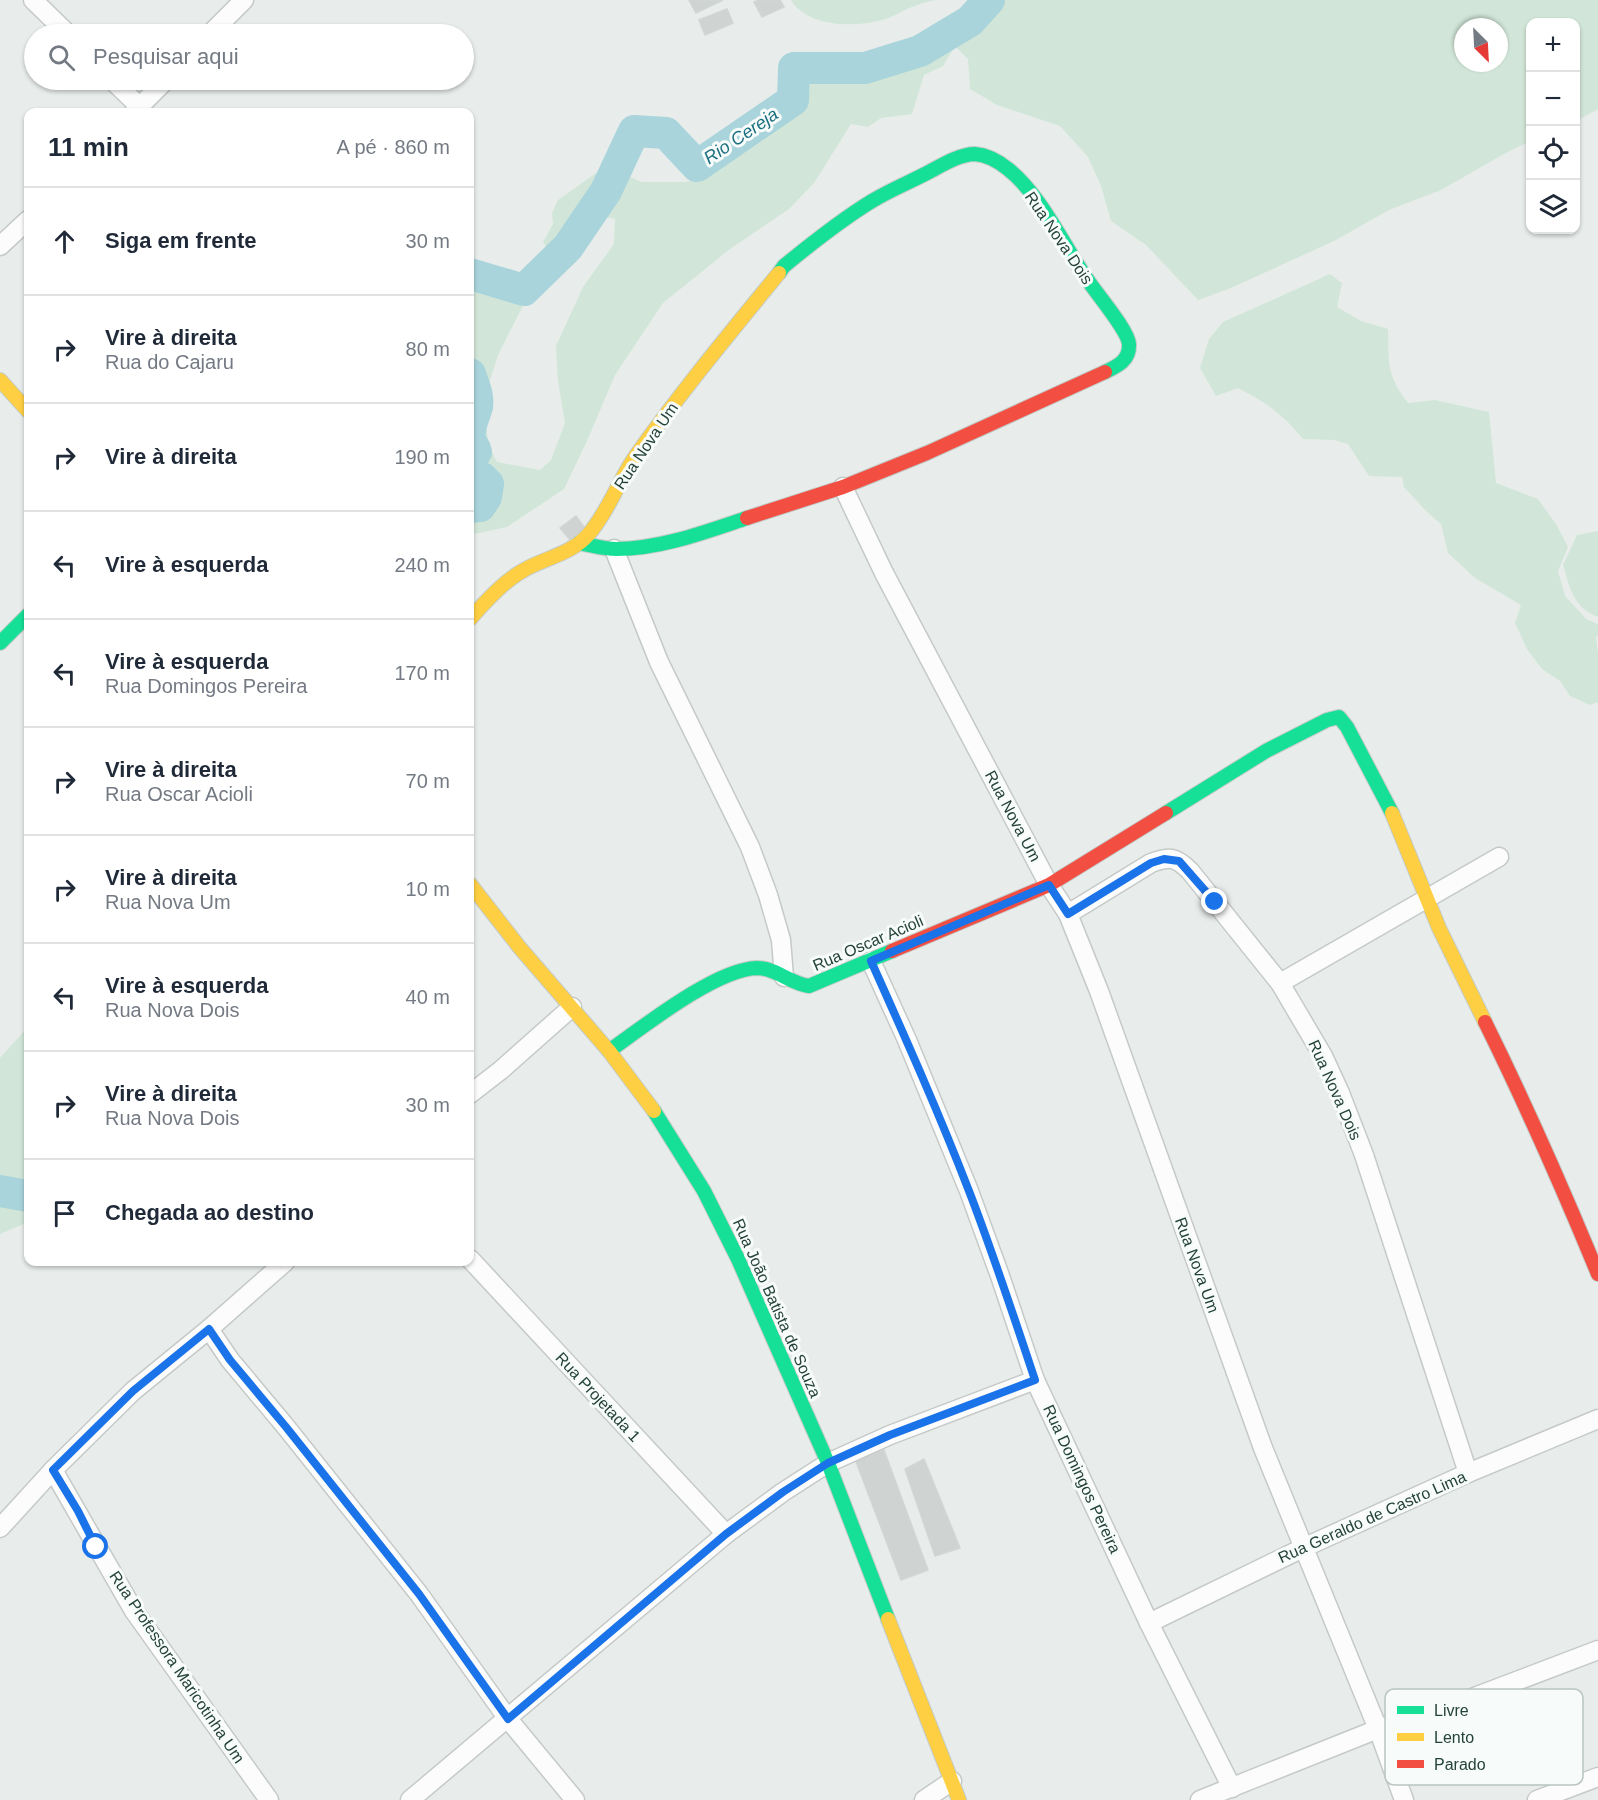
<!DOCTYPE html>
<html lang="pt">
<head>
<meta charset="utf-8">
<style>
	body { margin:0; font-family:Arial,sans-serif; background:#f6f6f7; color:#1f2937 }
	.controls { position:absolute; right:18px; top:18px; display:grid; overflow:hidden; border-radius:12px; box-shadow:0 2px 4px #0004 }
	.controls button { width:54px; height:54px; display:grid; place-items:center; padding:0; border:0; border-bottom:2px solid #e0e1e3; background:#fff; color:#1f2937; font:30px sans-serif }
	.compass { position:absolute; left:1454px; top:18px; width:54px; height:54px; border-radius:50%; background:#fff; box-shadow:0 2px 4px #0004; rotate:156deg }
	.stop { position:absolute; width:18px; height:18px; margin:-14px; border:4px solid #1a73e8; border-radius:50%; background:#fff }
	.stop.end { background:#1a73e8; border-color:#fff; box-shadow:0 2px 6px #0008 }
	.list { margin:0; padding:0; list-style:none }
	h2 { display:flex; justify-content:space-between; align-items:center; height:78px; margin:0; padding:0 24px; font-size:26px }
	h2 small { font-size:20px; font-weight:400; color:#747a83 }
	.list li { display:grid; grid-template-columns:39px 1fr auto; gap:18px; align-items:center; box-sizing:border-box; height:108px; padding:0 24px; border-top:2px solid #e0e1e3 }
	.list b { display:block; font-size:22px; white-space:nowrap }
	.list p { margin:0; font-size:20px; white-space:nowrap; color:#747a83 }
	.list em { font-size:20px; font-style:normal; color:#747a83 }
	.icon { flex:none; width:33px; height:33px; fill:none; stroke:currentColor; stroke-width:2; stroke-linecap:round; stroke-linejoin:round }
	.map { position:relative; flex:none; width:1598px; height:1800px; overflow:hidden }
	.search { position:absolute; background:#fff; box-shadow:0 2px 4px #0004; left:24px; top:24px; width:450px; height:66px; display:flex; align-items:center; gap:15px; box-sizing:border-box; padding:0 21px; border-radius:33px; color:#747a83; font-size:22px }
	.panel { position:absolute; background:#fff; box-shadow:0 2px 4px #0004; left:24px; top:108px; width:450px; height:1158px; border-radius:12px }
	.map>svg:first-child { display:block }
	.green { fill:#d1e6d8; fill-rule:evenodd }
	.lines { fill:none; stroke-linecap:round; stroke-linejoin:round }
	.river { stroke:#a9d4db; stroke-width:32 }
	.building { fill:#cfd4d2; stroke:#d1d6d4; stroke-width:1.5 }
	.street-casing { stroke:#c5cac8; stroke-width:21 }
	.fast-casing { stroke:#c3cbc8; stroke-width:16 }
	.slow-casing { stroke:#c3cbc8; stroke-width:16 }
	.jam-casing { stroke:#c3cbc8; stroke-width:16 }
	.street { stroke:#fcfcfc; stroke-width:18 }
	.fast { stroke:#16e098; stroke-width:14 }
	.slow { stroke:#ffcf43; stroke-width:14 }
	.jam { stroke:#f24e42; stroke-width:14 }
	.route { stroke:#1a73e8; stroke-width:8 }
	.labels { text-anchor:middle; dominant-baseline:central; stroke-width:6; stroke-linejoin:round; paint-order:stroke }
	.street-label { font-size:16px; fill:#24423a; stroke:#f7fbf9 }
	.water-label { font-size:18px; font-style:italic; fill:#1c6f80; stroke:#f7fbf9 }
	.key { fill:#f7fbf9; stroke:#b8c4c0; stroke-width:1.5 }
	.key-label { font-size:16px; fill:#24423a }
</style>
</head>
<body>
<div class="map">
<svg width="1598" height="1800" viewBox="0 0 1598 1800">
	<rect width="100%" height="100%" fill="#e8edeb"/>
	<g class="green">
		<path d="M791,0H936C929,1 923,3 917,5C905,9 894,17 882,20C854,28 807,27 791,0Z"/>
		<path d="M984,0H1598V109L1576,121V22H1530V141L1504,154L1441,190L1389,210L1336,240L1231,288L1198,300L1146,245L1111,221L1101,186L1088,157L1060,126L997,105L970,89L968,59L955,46L943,66L924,75L912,114L881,118L868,127L851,124L814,183L789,209L730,249L663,303L615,375L587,441L564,489L507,527L470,535V278C485,256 516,274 534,284L498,355L484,399L488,444L497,462L540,470L551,460L565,423L558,381L556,346L583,287L614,244L615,219L599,216L571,242L549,251L543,242L553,224L552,213L558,200L596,173L611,169L642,182H686L701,178L724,166L766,138L786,119L811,69L838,57L870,54L918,53L931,50L950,31L989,11ZM1463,27H1499V63H1463Z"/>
		<path d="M1330,274L1342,283L1337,307L1361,321L1388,329C1389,364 1386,374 1408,403L1435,400L1489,412L1496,483L1538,499L1556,524L1568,547L1558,571L1565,596L1586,619L1598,624V635L1596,637L1598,654V702L1590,705L1570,696L1560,681L1542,669L1527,649L1515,623L1521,605L1475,578L1448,553L1441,524L1426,511L1404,487L1402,477L1369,476L1348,444L1334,440L1303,439C1282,414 1267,403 1238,388L1216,396L1200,368L1209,339L1223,322Z"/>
		<path d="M1598,531V617C1573,607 1570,588 1563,565L1577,535Z"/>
		<path d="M28,1027V1222L0,1234V1058Z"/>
	</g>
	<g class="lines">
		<g class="river">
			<path d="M470,274L524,290L568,247L606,191L634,131L666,133L697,166L793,100L794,68H865L920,51L970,21L989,0"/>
			<path d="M470,374C473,384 479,395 477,407C474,417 468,428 470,439C471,444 475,447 476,452L470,459"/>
			<path d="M470,474L482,478L488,484L486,497L480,506L473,507L470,505"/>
			<path d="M0,1191L28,1196"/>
		</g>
	</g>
	<g class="building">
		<path d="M689,0H723L696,13Z"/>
		<path d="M759,0H780L784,7L762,17L754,2Z"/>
		<path d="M727,9L733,23L705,35L699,20Z"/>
		<path d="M576,516L585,528L570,540L560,528Z"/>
		<path d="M884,1450L928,1570L901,1580L855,1459Z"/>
		<path d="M924,1459L960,1548L935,1556L905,1469Z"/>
	</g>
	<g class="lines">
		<g class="street-casing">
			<g id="street">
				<path d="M33,0L68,34"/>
				<path d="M210,34L244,0"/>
				<path d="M112,80L140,107"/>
				<path d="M134,112L166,80"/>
				<path d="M0,246L28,220"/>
				<path d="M843,487L884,573L1049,885L1068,914L1099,991L1263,1448L1378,1729L1404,1800"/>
				<path d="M614,549L659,662L750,847L768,895L781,940L784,977"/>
				<path d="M1068,914L1151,863C1170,856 1176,857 1190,871L1280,983L1323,1056L1340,1093L1364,1155L1468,1473"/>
				<path d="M871,961L907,1040L969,1191L1000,1276L1035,1380L1149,1623L1232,1788"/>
				<path d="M1280,983L1499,857"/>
				<path d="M470,1094L501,1070L572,1007"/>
				<path d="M470,1259L726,1534"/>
				<path d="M209,1329L230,1360L286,1427L419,1594L508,1719L575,1800"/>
				<path d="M53,1470L134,1611L269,1800"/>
				<path d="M0,1528L53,1470L133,1391L209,1329L285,1262"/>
				<path d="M1149,1623L1303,1548L1468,1473L1598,1419"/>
				<path d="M410,1800L726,1534L783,1492L828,1463L890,1435L1035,1380"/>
				<path d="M924,1800L952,1781"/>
				<path d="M1200,1800L1378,1729L1464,1701L1598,1650"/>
				<path d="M1537,1800L1598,1777"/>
			</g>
		</g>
		<g class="fast-casing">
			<g id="fast">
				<path d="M779,273L784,266C812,243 841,220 872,201C890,190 910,182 929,172C942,165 960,154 975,154C988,155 998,161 1008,169C1040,194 1064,246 1087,279C1096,293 1128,330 1129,344C1130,360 1118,366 1105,372"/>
				<path d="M579,543C591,545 604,549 616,549C660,549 705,532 747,518"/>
				<path d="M0,643L28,615"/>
				<path d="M1166,813L1266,751L1327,720L1339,717L1347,727L1392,813"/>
				<path d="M609,1051C643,1027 716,969 757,968C776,968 791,984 809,986L892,951"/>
				<path d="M654,1111L704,1191L738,1259L828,1463L888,1619"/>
			</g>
		</g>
		<g class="slow-casing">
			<g id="slow">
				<path d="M0,380L28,411"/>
				<path d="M470,619C485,602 504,581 524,570C545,558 571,554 588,535C608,512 618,482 635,457C680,393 730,333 779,273"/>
				<path d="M1392,813L1439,928L1485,1022"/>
				<path d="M470,884L520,948L609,1051L654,1111"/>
				<path d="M888,1619L959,1800"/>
			</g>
		</g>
		<g class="jam-casing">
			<g id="jam">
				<path d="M747,518L843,487L927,453L1105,372"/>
				<path d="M892,951L1049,885L1166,813"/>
				<path d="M1485,1022C1526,1105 1563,1189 1598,1274"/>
			</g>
		</g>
		<use href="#street" class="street"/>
		<use href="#fast" class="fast"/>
		<use href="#slow" class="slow"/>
		<use href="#jam" class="jam"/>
	</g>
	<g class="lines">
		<path class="route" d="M96,1547L78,1511L53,1470L133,1391L209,1329L230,1360L286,1427L419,1594L508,1719L726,1534L783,1492L828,1463L890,1435L1035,1380C1014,1317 993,1253 969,1191C939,1113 905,1037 871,961L1049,885L1068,914L1151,863L1164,859L1179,861L1215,902"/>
	</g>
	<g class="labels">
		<g class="street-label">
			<text transform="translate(1059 238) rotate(56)">Rua Nova Dois</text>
			<text transform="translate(646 446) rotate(-56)">Rua Nova Um</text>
			<text transform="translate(1013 816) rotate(62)">Rua Nova Um</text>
			<text transform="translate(868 943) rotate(-23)">Rua Oscar Acioli</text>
			<text transform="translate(1335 1090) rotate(66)">Rua Nova Dois</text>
			<text transform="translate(1197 1265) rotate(70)">Rua Nova Um</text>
			<text transform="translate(777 1308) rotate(66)">Rua João Batista de Souza</text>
			<text transform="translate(598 1397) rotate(47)">Rua Projetada 1</text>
			<text transform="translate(1082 1479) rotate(65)">Rua Domingos Pereira</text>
			<text transform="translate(1372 1517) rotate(-24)">Rua Geraldo de Castro Lima</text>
			<text transform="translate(177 1667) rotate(56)">Rua Professora Maricotinha Um</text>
		</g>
		<g class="water-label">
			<text transform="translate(741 136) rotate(-34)">Rio Cereja</text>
		</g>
	</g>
	<rect x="1385" y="1689" width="198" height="96" rx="9" class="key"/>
	<rect x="1397" y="1706" width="27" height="8" fill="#16e098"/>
	<rect x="1397" y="1733" width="27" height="8" fill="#ffcf43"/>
	<rect x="1397" y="1760" width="27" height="8" fill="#f24e42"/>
	<g class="key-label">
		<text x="1434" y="1716">Livre</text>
		<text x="1434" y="1743">Lento</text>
		<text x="1434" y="1770">Parado</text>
	</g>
</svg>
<div class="controls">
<button>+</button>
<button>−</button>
<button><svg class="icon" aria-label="locate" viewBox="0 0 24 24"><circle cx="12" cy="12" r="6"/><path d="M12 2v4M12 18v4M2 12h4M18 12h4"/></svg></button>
<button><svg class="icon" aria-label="layers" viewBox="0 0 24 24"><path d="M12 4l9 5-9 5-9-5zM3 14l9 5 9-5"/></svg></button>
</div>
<svg class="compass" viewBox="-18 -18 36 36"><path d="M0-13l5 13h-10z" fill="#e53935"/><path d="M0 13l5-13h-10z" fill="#747a83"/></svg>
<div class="stop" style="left:96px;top:1547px"></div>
<div class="stop end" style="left:1215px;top:902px"></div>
<div class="search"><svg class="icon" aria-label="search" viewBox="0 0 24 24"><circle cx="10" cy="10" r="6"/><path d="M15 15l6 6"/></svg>Pesquisar aqui</div>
<section class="panel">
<h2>11 min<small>A pé · 860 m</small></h2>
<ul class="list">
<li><svg class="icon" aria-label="ahead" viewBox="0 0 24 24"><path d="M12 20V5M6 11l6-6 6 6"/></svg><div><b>Siga em frente</b></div><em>30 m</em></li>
<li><svg class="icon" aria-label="right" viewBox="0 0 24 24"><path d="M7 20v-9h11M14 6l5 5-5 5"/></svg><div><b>Vire à direita</b><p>Rua do Cajaru</p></div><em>80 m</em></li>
<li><svg class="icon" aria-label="right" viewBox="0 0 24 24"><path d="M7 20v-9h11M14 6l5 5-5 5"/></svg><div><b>Vire à direita</b></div><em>190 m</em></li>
<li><svg class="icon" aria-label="left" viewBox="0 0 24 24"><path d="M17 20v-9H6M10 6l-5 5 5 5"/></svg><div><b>Vire à esquerda</b></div><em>240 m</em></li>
<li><svg class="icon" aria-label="left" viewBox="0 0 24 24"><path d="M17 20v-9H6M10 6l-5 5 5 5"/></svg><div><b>Vire à esquerda</b><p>Rua Domingos Pereira</p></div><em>170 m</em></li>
<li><svg class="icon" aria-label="right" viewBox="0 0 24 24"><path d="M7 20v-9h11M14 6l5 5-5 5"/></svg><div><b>Vire à direita</b><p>Rua Oscar Acioli</p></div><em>70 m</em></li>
<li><svg class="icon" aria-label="right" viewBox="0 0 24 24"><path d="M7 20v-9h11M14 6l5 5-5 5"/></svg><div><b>Vire à direita</b><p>Rua Nova Um</p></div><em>10 m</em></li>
<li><svg class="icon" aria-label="left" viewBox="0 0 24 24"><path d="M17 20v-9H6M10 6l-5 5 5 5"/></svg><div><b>Vire à esquerda</b><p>Rua Nova Dois</p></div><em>40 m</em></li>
<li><svg class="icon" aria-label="right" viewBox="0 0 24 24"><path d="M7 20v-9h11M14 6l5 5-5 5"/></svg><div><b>Vire à direita</b><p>Rua Nova Dois</p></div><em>30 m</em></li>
<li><svg class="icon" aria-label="arrive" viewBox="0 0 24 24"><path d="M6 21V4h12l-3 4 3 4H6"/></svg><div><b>Chegada ao destino</b></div></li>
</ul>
</section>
</div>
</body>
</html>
